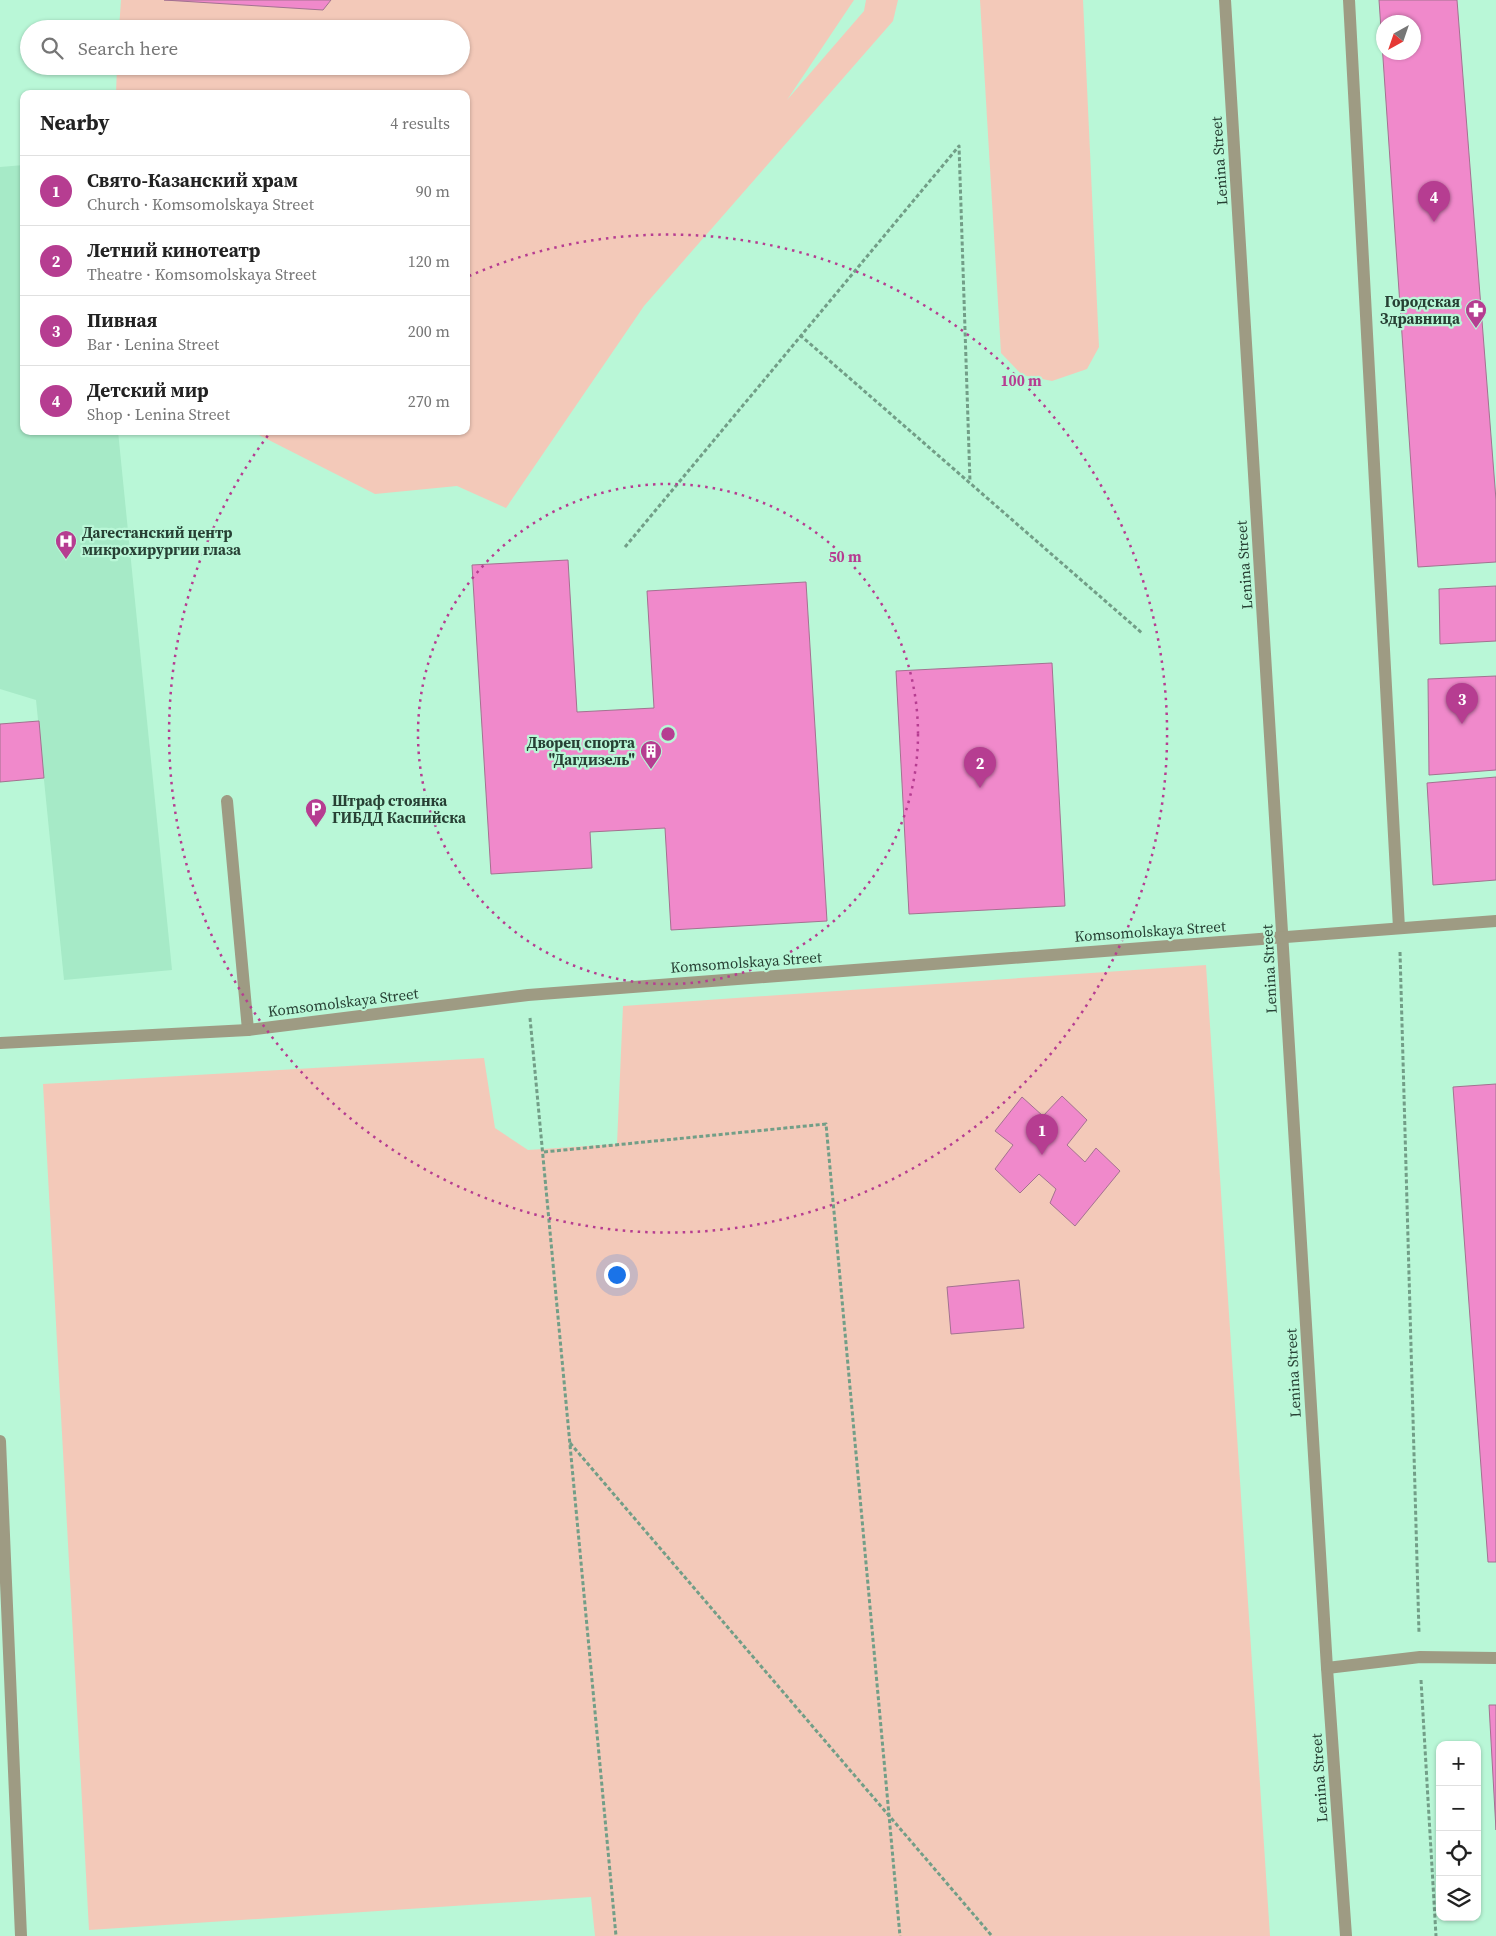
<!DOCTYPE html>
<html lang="en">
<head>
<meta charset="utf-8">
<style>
	body { margin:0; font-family:"Source Serif 4",serif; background:#f2f2f2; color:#222 }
	.controls { position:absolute; right:15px; bottom:15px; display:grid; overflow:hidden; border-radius:10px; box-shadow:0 1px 4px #0004 }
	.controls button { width:45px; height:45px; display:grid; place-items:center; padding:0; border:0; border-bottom:1px solid #e0e0e0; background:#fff; color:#222; font:25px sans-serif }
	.compass { position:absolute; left:1376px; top:15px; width:45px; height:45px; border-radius:50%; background:#fff; box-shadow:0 1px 4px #0004; rotate:220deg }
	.you { position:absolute; left:616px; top:1274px; width:18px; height:18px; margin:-12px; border:4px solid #fff; border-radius:50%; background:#1a73e8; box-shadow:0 0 0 8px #1a73e833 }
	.badge { display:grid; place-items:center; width:32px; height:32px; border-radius:50%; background:#b63d91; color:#fff; font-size:16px; font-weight:700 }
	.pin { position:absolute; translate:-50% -41px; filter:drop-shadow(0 1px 2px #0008) }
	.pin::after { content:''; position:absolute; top:26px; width:18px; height:15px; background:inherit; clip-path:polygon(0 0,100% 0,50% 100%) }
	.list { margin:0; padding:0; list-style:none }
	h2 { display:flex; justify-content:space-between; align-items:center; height:65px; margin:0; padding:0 20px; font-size:21px }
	h2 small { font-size:16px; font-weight:400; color:#767676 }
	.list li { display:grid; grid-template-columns:32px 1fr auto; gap:15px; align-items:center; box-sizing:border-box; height:70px; padding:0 20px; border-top:1px solid #e0e0e0 }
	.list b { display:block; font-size:19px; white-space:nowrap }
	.list p { margin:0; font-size:16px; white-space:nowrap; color:#767676 }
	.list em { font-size:16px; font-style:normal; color:#767676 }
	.icon { flex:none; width:28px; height:28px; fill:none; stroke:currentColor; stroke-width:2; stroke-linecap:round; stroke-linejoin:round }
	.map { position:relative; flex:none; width:1496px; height:1936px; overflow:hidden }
	.search { position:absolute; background:#fff; box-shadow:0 1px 4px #0004; left:20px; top:20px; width:450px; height:55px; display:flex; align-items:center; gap:12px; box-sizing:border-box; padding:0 18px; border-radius:28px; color:#767676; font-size:19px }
	.panel { position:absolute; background:#fff; box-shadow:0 1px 4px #0004; left:20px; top:90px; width:450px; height:345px; border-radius:10px }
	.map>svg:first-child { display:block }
	.built { fill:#a6eac7 }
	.green { fill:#f3c9b9 }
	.building { fill:#f089cb; stroke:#a37290; fill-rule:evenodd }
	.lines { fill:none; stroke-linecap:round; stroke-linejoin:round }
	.path { stroke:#729e87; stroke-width:3; stroke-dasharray:4 2.5; stroke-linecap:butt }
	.minor { stroke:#9e9b83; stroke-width:12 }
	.ring { fill:none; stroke:#b63d91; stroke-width:2.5; stroke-dasharray:2.5 5 }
	.labels { text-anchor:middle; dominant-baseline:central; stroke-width:4.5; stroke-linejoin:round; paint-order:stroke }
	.street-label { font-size:15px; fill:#274034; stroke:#b9f7d7 }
	.poi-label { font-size:15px; font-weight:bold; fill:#274034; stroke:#b9f7d7; text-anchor:end }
	.centre { fill:#b63d91; stroke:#b9f7d7; stroke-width:2.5 }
	.ring-label { font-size:15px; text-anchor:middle; font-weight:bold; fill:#b63d91; stroke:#b9f7d7; stroke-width:4.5; stroke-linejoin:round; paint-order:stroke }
</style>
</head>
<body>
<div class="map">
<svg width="1496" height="1936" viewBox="0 0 1496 1936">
	<rect width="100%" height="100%" fill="#b9f7d7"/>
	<path class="built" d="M24,165V431H118L172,970L64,980L36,700L0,689V167Z"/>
	<g class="green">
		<path d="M121,0H854L787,100L864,11L866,0H898L893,21L644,306L506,508L457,486L375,494L251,431H466V94H116L117,66H461V29H119Z"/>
		<path d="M980,0H1083L1099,347L1087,369L1052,381L1022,375L1001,353Z"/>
		<path d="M1206,965L1270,1936H595L591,1897L89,1930L43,1084L484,1058L495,1128L528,1150L617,1144L623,1006Z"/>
	</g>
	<g class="building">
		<path d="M164,0H331L323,10Z"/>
		<path d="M1379,0H1457L1496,500V562L1418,567ZM1384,22H1414V52H1384Z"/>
		<path d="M568,560L577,712L654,708L647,591L806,582L827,921L671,930L665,828L590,832L592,868L491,874L472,565Z"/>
		<path d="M1496,586V641L1440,644L1439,589Z"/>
		<path d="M1052,663L1065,906L909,914L896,671Z"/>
		<path d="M1496,676V770L1429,775L1428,679Z"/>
		<path d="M39,721L44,778L0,782V724Z"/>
		<path d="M1496,777V880L1433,885L1427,783Z"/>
		<path d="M1496,1084V1562H1488L1453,1087Z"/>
		<path d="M1062,1096L1087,1120L1067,1145L1085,1162L1096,1148L1120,1171L1075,1226L1050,1203L1056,1189L1039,1174L1020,1193L995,1169L1013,1145L995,1131L1022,1097L1043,1116Z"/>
		<path d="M1019,1280L1024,1328L951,1334L947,1287Z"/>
		<path d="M1489,1705H1496V1830Z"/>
	</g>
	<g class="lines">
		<g class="path">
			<path d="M800,335L1142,633"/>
			<path d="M625,547L959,146L970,482"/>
			<path d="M1400,952L1419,1633"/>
			<path d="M530,1018L616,1936"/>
			<path d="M544,1152L826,1124L900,1936"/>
			<path d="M570,1443L992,1936"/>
			<path d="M1421,1680L1436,1936"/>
		</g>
		<g class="minor">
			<path d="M1225,0L1327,1668L1346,1936"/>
			<path d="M1349,0L1399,928"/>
			<path d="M227,801L248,1030"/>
			<path d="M0,1043L248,1030L528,995L1496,921"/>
			<path d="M0,1441L21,1936"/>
			<path d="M1327,1668L1420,1657L1496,1658"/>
		</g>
	</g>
	<g class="ring">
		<circle cx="668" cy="734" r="250"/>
		<path d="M469 276A499 499 0 1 1 269 434"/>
	</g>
	<defs>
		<g id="pharmacy-pin" transform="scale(1.125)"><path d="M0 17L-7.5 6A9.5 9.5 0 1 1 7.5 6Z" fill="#b63d91" stroke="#b9f7d7"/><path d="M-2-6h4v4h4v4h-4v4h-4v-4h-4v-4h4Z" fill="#fff"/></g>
		<g id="hospital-pin" transform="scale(1.125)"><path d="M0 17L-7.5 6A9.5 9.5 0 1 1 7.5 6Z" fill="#b63d91" stroke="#b9f7d7"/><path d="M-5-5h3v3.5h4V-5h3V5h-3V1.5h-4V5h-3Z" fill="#fff"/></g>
		<g id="building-pin" transform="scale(1.125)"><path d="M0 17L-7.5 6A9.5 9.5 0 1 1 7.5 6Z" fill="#b63d91" stroke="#b9f7d7"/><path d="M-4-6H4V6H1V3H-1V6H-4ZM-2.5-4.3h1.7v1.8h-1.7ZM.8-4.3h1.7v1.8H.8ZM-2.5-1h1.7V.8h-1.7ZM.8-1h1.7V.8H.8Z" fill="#fff"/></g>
		<g id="parking-pin" transform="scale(1.125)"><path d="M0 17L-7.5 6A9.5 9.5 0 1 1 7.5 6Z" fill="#b63d91" stroke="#b9f7d7"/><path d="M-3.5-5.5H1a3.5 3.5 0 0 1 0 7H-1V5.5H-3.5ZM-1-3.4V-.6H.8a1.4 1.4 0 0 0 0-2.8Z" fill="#fff"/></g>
	</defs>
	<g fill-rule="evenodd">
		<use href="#pharmacy-pin" x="1476" y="310"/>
		<use href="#hospital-pin" x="66" y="541"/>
		<use href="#building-pin" x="651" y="751"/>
		<use href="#parking-pin" x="316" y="809"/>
	</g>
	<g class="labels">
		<g class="street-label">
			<text transform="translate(1219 161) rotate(-94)">Lenina Street</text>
			<text transform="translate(1244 565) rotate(-94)">Lenina Street</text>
			<text transform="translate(1150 931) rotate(-4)">Komsomolskaya Street</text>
			<text transform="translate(746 962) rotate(-4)">Komsomolskaya Street</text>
			<text transform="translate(1269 969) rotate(-93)">Lenina Street</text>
			<text transform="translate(343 1002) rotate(-7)">Komsomolskaya Street</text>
			<text transform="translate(1293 1373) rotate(-93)">Lenina Street</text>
			<text transform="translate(1319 1778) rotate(-94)">Lenina Street</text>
		</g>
		<g class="poi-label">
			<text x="1460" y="301">Городская<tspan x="1460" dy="17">Здравница</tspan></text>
			<text x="82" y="532" text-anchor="start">Дагестанский центр<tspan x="82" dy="17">микрохирургии глаза</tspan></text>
			<text x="635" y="742">Дворец спорта<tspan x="635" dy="17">"Дагдизель"</tspan></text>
			<text x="332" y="800" text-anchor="start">Штраф стоянка<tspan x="332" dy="17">ГИБДД Каспийска</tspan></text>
		</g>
	</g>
	<circle cx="668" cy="734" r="8" class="centre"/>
	<g class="ring-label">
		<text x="1021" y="386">100 m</text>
		<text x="845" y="562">50 m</text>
	</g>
</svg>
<div class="controls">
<button>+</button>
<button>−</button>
<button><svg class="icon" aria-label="locate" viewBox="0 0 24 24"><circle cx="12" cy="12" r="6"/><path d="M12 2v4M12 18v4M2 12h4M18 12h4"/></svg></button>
<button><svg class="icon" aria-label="layers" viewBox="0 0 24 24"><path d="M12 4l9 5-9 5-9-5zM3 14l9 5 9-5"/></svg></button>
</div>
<svg class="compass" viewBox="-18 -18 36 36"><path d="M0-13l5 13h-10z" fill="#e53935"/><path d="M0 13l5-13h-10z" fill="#767676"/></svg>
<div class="you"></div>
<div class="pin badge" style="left:1042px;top:1155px">1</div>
<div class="pin badge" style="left:980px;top:788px">2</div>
<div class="pin badge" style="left:1462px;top:724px">3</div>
<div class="pin badge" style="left:1434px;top:222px">4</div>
<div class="search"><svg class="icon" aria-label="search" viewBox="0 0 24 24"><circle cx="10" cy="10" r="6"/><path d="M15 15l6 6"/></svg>Search here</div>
<section class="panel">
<h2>Nearby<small>4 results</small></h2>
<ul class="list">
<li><span class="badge">1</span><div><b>Свято-Казанский храм</b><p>Church · Komsomolskaya Street</p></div><em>90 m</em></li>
<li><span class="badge">2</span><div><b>Летний кинотеатр</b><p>Theatre · Komsomolskaya Street</p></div><em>120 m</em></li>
<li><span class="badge">3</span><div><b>Пивная</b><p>Bar · Lenina Street</p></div><em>200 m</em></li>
<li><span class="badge">4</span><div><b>Детский мир</b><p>Shop · Lenina Street</p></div><em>270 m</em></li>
</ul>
</section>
</div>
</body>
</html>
